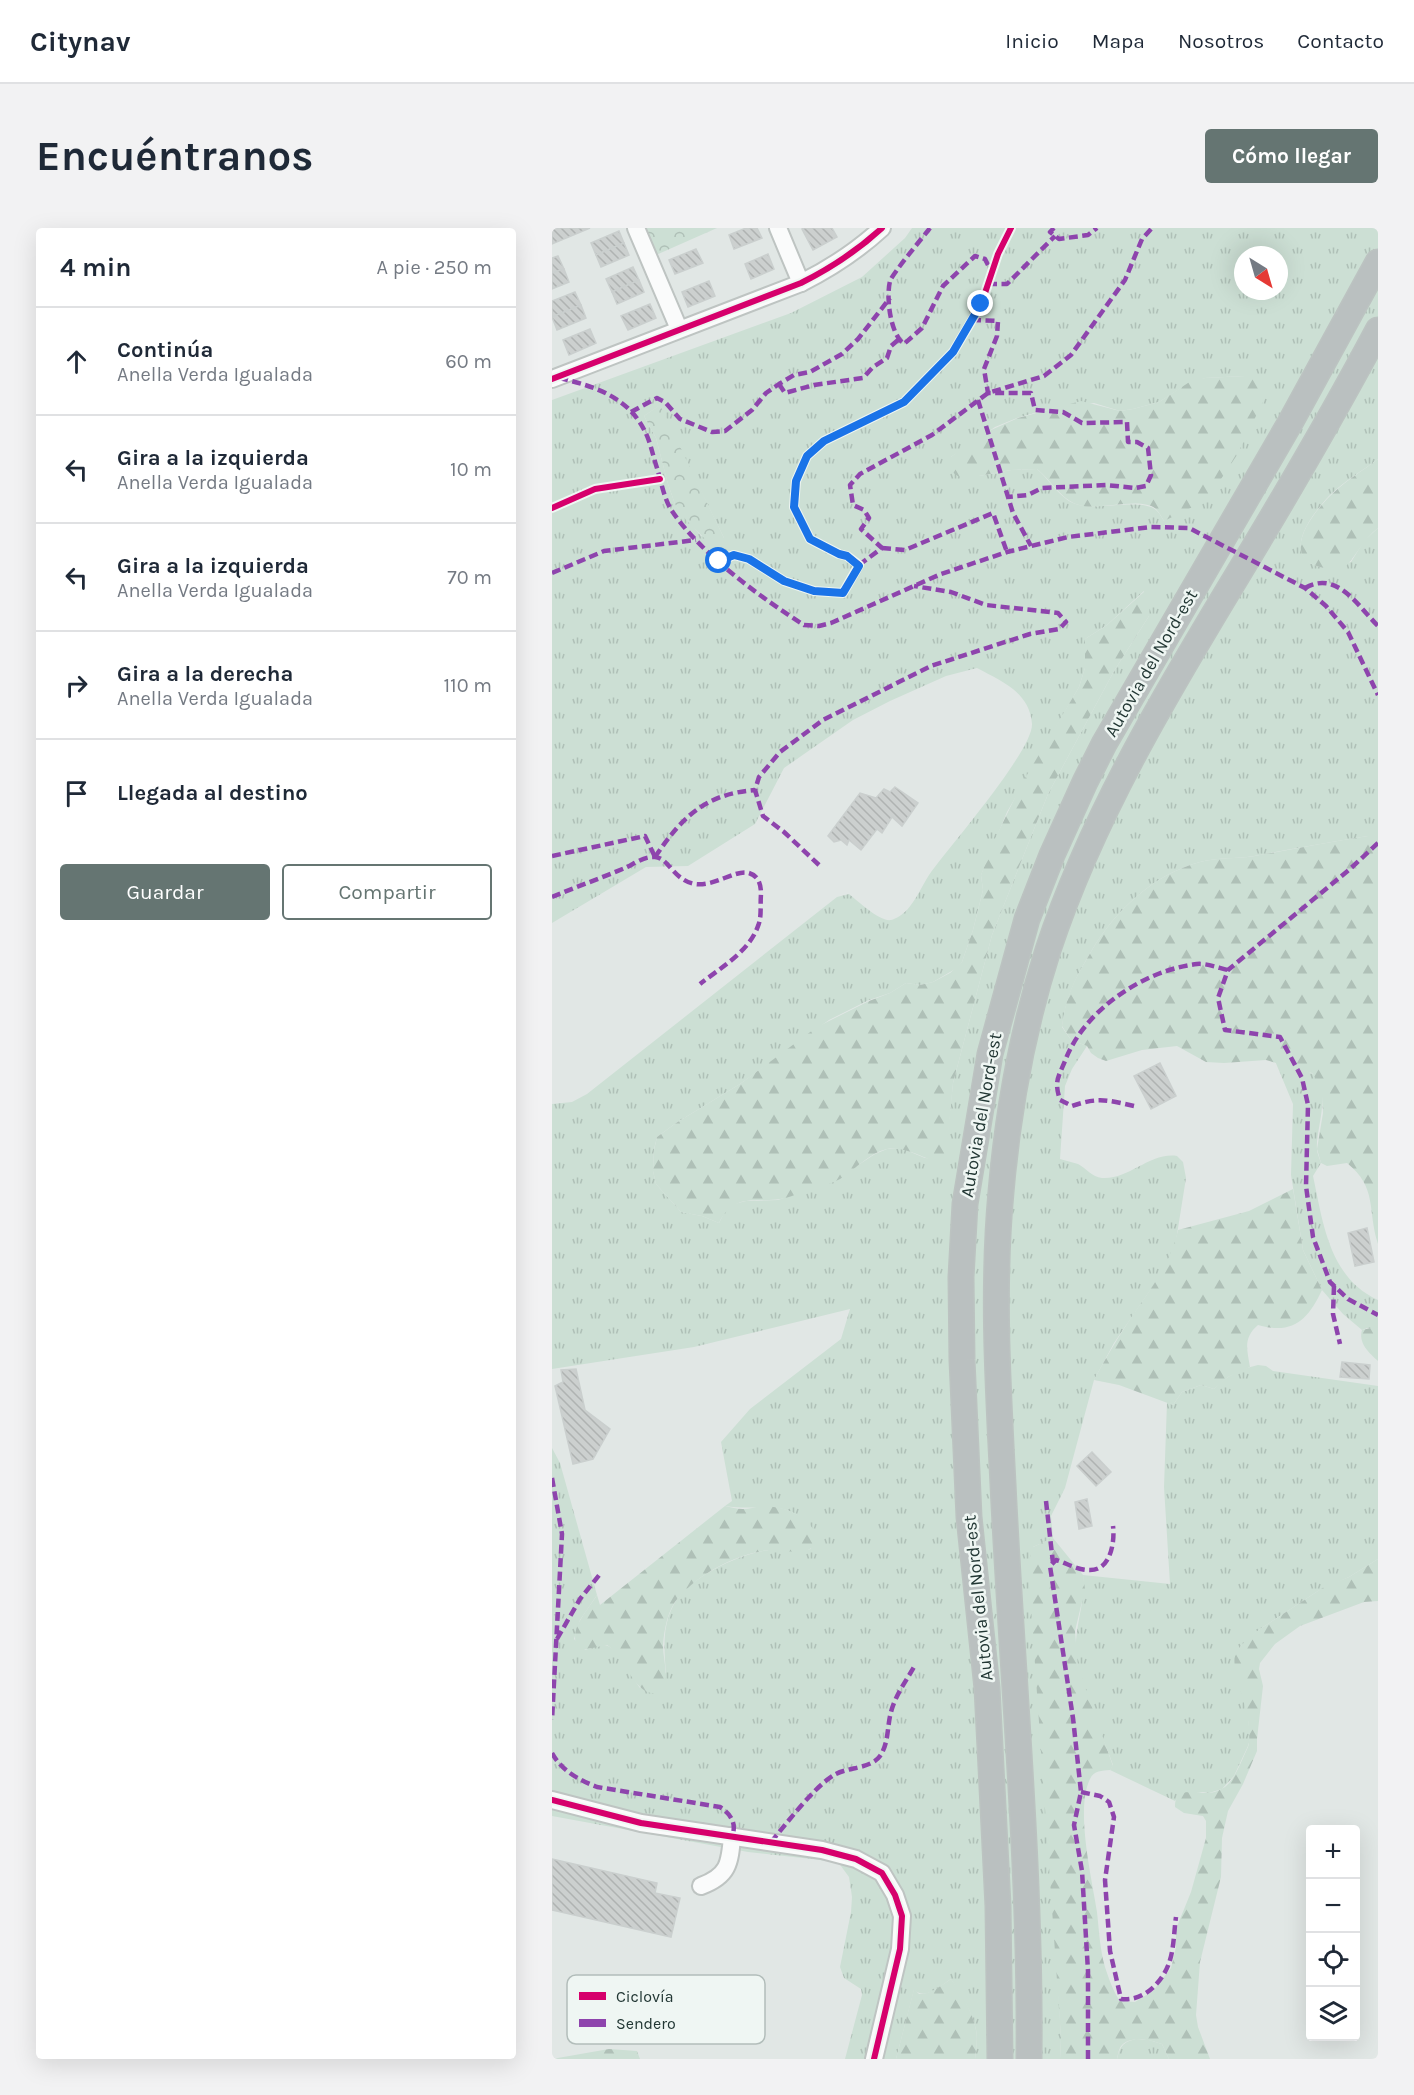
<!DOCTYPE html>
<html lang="es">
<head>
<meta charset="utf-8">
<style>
	body { margin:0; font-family:Karla,sans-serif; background:#f2f2f3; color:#1f2937 }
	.controls { position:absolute; right:18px; bottom:18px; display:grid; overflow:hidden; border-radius:6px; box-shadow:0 6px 24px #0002 }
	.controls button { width:54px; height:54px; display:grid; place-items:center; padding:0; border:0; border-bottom:2px solid #e0e1e3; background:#fff; color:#1f2937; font:30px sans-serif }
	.compass { position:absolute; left:682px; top:18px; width:54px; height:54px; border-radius:50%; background:#fff; box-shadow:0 6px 24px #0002; rotate:143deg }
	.stop { position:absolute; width:18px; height:18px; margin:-14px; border:4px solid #1a73e8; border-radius:50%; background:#fff }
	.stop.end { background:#1a73e8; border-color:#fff; box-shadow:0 2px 6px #0008 }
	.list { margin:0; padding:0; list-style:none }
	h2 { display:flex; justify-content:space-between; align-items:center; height:78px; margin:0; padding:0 24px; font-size:26px }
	h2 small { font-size:20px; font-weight:400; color:#747a83 }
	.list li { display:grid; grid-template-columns:39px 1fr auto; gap:18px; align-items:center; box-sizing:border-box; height:108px; padding:0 24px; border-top:2px solid #e0e1e3 }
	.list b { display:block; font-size:22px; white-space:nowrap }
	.list p { margin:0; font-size:20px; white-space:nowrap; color:#747a83 }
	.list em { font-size:20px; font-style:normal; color:#747a83 }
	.actions { display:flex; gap:12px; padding:18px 24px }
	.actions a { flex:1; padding:14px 0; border:2px solid #657572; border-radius:6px; text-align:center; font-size:21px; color:#657572 }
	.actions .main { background:#657572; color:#fff }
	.icon { flex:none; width:33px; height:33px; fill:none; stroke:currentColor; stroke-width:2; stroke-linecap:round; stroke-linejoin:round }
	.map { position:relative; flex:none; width:826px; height:1831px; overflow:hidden; border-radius:6px }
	header { display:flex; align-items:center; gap:36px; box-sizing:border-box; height:84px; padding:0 30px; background:#fff; border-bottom:2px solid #e0e1e3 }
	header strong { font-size:28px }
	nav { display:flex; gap:33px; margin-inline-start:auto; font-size:21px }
	.intro { display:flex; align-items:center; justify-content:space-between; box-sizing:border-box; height:144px; padding:0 36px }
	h1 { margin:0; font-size:42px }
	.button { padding:15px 27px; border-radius:6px; background:#657572; color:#fff; font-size:21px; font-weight:700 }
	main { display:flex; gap:36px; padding:0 36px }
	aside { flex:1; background:#fff; border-radius:6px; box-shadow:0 6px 24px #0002 }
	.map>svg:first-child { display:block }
	.grass { fill:url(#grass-tufts); fill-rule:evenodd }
	.forest { fill:url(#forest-firs) }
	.park { fill:url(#park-crowns) }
	.building { fill:url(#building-back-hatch); stroke:#cacfce; stroke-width:1.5 }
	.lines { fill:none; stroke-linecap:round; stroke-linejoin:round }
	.minor-casing { stroke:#bec4c2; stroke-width:20 }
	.highway-casing { stroke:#bcc3c1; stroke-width:27 }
	.minor { stroke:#fafbfb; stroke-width:16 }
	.highway { stroke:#bac0c0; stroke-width:24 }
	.quiet { stroke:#8e44ad; stroke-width:4.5; stroke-dasharray:9 4.5; stroke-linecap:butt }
	.cycleway-casing { stroke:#eff6f3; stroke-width:10 }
	.cycleway { stroke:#d6006c; stroke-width:6 }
	.route { stroke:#1a73e8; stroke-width:8 }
	.labels { text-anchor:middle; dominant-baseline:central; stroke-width:5; stroke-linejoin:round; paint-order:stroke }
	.street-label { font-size:18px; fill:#223734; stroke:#eff6f3 }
	.key { fill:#eff6f3; stroke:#b2bdba; stroke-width:1.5 }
	.key-label { font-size:16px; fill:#223734 }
</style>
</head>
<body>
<header>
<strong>Citynav</strong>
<nav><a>Inicio</a><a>Mapa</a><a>Nosotros</a><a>Contacto</a></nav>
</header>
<div class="intro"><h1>Encuéntranos</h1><a class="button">Cómo llegar</a></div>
<main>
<aside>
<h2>4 min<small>A pie · 250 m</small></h2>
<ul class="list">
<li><svg class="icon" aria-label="ahead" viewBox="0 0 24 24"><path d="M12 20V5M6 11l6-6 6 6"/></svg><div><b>Continúa</b><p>Anella Verda Igualada</p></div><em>60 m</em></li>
<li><svg class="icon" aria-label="left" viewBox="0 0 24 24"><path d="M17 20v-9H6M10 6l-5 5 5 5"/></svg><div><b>Gira a la izquierda</b><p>Anella Verda Igualada</p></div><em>10 m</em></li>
<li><svg class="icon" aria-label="left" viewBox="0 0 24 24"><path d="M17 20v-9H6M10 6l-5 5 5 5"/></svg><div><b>Gira a la izquierda</b><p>Anella Verda Igualada</p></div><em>70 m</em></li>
<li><svg class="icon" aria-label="right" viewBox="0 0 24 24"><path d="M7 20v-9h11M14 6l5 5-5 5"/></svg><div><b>Gira a la derecha</b><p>Anella Verda Igualada</p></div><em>110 m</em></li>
<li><svg class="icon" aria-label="arrive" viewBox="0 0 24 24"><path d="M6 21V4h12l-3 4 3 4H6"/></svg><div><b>Llegada al destino</b></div></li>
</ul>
<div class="actions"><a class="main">Guardar</a><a>Compartir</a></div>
</aside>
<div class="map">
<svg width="826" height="1831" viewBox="0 0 826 1831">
	<defs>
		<pattern id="grass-tufts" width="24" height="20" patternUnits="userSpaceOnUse" patternTransform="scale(1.5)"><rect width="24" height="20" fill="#ccdfd4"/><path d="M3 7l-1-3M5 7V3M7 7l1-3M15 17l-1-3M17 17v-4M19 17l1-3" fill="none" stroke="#afc0b7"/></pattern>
		<pattern id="forest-firs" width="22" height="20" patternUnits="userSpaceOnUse" patternTransform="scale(1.5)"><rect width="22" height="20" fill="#ccdfd4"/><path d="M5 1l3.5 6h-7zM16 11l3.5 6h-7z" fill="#afc0b7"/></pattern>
		<pattern id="park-crowns" width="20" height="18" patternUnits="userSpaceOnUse" patternTransform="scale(1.5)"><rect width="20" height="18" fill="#ccdfd4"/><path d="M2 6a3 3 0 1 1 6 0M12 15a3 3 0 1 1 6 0" fill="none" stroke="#afc0b7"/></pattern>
		<pattern id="building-back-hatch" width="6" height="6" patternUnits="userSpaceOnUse" patternTransform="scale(1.5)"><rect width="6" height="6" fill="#ccd0cf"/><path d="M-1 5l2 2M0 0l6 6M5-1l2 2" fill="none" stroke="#afb3b2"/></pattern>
	</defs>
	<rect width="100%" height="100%" fill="#e1e7e5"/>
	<g class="grass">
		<path d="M360,0H826V231C810,243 791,254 777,268C765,281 736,315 755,332C768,345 785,338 799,334L812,313L826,300V608H816C778,614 740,621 702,628C684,631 666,629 648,634C602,646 563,683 540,722C524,749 514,767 510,799L519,812L535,818L520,841L513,858L508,931C514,933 520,934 526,936C534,940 540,949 550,950C577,952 598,924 625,928L631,934L634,950L623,1019L612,1042L562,1115L542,1152L513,1260L499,1288L501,1310L481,1319L509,1810L508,1831H423C424,1822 426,1811 424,1802C421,1784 408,1767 399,1751C387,1759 374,1772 362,1762L344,1831H293L310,1767L309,1761L292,1750L288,1739L299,1684L300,1669L297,1649L286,1634L196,1624L0,1588V1220L8,1235L45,1367L28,1392L22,1411L33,1422C39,1420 46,1417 52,1417C67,1418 80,1449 88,1460L114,1445C112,1421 110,1398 122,1376C137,1349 187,1326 217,1322C231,1320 245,1324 259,1321L261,1302C235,1268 208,1284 173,1278L180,1273L169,1214L198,1181L289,1111L298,1081L142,1119L0,1141V876L20,874L35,866L285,669L297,666C306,673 328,694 339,692C344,691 351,686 355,682C364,672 370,658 377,647C396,620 481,523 480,496C478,464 449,453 425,440L394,448L338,473L301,492L232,540L203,596L136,638L94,639L0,695V172L239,85L310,49L353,10ZM691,27H727V63H691ZM693,148L612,293C610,290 607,284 604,282C591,270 546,282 527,277C509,273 498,252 485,241L459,242L427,248L399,229L443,199L465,190L489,183L542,175L568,183L581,181L607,174L629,160L653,150ZM107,178L172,310L149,308L123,276L116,256L104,210L92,188ZM592,363L597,388L562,443L496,566L440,707L401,855L393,931L373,930L349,920L335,921L323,926L282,953L226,972L194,973L182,976L173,983L167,995L150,988L129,984L104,956L101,943L102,921L105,909L124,895L188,856L277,792L317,772L338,765L354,755L368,757L381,754L405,740L410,734L421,702L431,662L429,647L455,584L527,459L533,440V411L555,397Z"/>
		<path d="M723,833C734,836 749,839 759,845C782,858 763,903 765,921C765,925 768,931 769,935L761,948C771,994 777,1050 826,1072V1101L815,1100L810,1102L791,1086L770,1062L751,1022L739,947L741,876Z"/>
		<path d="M706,1137L714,1138L721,1143L826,1158V1331L797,1349L766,1363L708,1401L688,1419L683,1436L696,1486L698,1511L696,1518L682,1548L670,1561L657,1565L650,1564L627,1568L623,1573L558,1542L561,1537C549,1501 527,1465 524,1426C522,1399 534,1374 531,1347L618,1356L612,1259L615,1174L621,1177L630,1164L649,1157L662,1161C674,1148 688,1141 706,1137Z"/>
		<path d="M584,1811L597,1812L610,1816L617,1831H565C568,1818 571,1814 584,1811Z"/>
	</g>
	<g class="forest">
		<path d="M693,148L720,155L685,227L655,272L612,293C610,290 607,284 604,281C589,268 547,283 527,277C509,272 499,252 485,241L459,242L427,248L407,249L395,240L399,229L409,221L430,206L466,190L529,173L568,183L581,181L607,174L639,153L653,150Z"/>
		<path d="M826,231V300C810,312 804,330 790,342C779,341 762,340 754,332C737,314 765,281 778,268C792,254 810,243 826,231Z"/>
		<path d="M593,363L598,376L597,388L562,443L496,566L440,707L401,855L394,931L388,935C370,930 354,918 335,921C317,925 303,942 288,951C275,958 254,963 240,968C210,979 184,960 167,995L150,988L129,984L104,956L101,943L102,922L105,909L124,895L188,856L265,799L317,773L338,765L354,755L368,757L381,754L398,745L410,734L421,702L431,662L429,647L441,615L469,557L527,459L533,440V411L555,397Z"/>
		<path d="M816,608H826V1016C815,982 826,960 795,935L775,938L769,935L765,921L771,885L770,868L765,852L760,845L714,832L672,835L654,834L625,818L590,822L554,833L546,830L539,825L535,818L519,812L510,798C514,766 524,749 540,722C563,683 602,646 648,634C666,629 684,631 703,628C740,621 778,614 816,608Z"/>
		<path d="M741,961L751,1022L770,1062C756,1092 741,1107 706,1097C691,1110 695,1121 698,1139L676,1149L662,1161L649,1157L630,1164L621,1177L567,1157L542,1152C552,1133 563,1114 575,1096C595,1065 618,1039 626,1002L697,983Z"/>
		<path d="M823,1099L826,1101V1133C817,1125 806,1115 810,1102Z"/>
		<path d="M173,1278C179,1279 185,1281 191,1281C197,1281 203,1279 209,1278C229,1278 254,1285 263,1305C265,1311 264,1318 258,1321C247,1327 229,1321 217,1322C184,1326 148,1345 126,1370C116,1381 112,1402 111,1417C111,1435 119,1449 107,1465C82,1470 75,1430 55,1417L26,1423C16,1401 34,1385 45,1367L48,1377Z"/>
		<path d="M501,1310L531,1347L533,1361L523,1403L526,1439L561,1538L558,1542C550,1543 542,1542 538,1551C523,1581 540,1651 545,1684C547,1702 548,1722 553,1739C557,1751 561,1763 568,1773L583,1774L601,1763L619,1740L624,1719V1701L639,1664L654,1610V1593L651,1588L632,1585L623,1579C623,1558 643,1565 656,1565C661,1565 668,1562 673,1559C684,1550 690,1531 696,1519C698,1513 697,1507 697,1501C697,1481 679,1442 683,1428C687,1417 699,1408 708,1401L772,1359L797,1349L826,1331V1373L812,1374L748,1398L723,1416L708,1435L707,1441L711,1458L705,1511V1523L691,1556L676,1583L670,1610L669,1649L648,1734L644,1787L646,1799L658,1831H617L610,1816C599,1812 580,1807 570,1817C567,1820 566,1826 565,1831H508L509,1810L476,1336L481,1319Z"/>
		<path d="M399,1751C409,1765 421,1785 424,1802C426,1811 424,1822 423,1831H344L362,1761L367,1766C380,1766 388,1758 399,1751Z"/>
		<path d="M57,1821L85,1823L88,1831H0Z"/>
	</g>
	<g class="park">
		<path d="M93,0H165L104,27Z"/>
		<path d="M108,177L172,310L161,319L134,292L123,276L116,256L104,210L92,188Z"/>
	</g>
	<g class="building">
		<path d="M0,0H38L0,16Z"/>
		<path d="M194,0H205L210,10L182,21L177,7Z"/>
		<path d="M252,0H280L285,9L261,22L250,1Z"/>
		<path d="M67,3L72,15L44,27L39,15Z"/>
		<path d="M72,15L77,27L49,39L44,27Z"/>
		<path d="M144,21L151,35L123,46L117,32Z"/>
		<path d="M216,26L222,41L199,51L193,36Z"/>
		<path d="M6,28L12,41L0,45V30Z"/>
		<path d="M81,39L87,52L60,64L54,51Z"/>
		<path d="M12,41L17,54L0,61V45Z"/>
		<path d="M87,52L92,64L65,76L60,64Z"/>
		<path d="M157,53L163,68L136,79L130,64Z"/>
		<path d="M23,64L29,77L0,89V73Z"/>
		<path d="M98,76L104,90L76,102L69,88Z"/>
		<path d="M29,77L34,90L5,102L0,89Z"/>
		<path d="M38,101L44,115L17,127L11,112Z"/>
		<path d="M343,559L366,575L350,598L340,589L330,605L325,601L309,622L297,612L295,617L289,612L282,614L276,608L308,565L324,570L332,561L338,564Z"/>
		<path d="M608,835L624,868L599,881L582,848Z"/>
		<path d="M815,1000L822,1034L803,1038L796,1005Z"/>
		<path d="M790,1134L818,1137L817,1151L788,1149Z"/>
		<path d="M24,1141L33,1182L58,1201L41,1231L21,1236L3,1158L11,1154L9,1142Z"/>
		<path d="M540,1224L559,1244L544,1258L525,1238Z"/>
		<path d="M535,1271L540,1298L527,1301L523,1274Z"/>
		<path d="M0,1631L105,1655L103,1665L128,1670L119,1709L0,1682Z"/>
	</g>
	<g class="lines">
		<g class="minor-casing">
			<g id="minor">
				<path d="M84,0L127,101"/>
				<path d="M226,0L249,55"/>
				<path d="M0,151L249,55C279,40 305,23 330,0"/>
				<path d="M0,1572L89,1595L270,1622L304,1631L330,1645L343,1667L350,1688L348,1721L322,1831"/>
				<path d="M149,1658C176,1648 178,1636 180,1608"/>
			</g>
		</g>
		<g class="highway-casing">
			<g id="highway">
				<path d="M448,1831L446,1678L435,1460L417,1289L410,1132L409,1049L413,976L438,826L475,691L500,627L533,554L552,516L738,195L826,34"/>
				<path d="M477,1831C479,1639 460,1447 451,1256C446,1159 440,1061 449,964C456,882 471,800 496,722C540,589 613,467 685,348C734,267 782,185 826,102"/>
			</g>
		</g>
		<use href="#minor" class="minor"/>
		<use href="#highway" class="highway"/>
		<g class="quiet">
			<path d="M378,0C371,9 341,45 338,53C334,69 338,106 352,116L370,100L391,58L423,28L433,31L440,45"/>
			<path d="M502,0L498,4L507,11L536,7L545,0"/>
			<path d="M436,56H455L503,8"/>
			<path d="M420,92L446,93L445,108L432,141L436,165H479L483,182L511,184L530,195L575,194L576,214H585L596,220L599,247L594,258L583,260L554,257L490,260L476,267L456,269"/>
			<path d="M7,150C46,159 82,171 97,213C100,222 102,231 105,240C109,253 112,271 120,283C148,325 209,370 252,397L267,398L279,395L389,346L455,324L516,309L599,299L637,300L753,360L774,378L796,404L826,467"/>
			<path d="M227,156L233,165L262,157L311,150L321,139L335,130L339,118L346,112"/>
			<path d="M426,172L461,285L479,318"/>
			<path d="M79,184L105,170L113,174L128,191L160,204L173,203L200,182L214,165L227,156L242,147L258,144L290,126L306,111L338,70"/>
			<path d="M330,320L353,322L441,285L455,324"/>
			<path d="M307,337L330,320L309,301L317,290L312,282L301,277L298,257L308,246L380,207L436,165L492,148L519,127L573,52L590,11L600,0"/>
			<path d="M0,345L52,323L144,312"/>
			<path d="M753,360C785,342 805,377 826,398"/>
			<path d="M826,615L798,641L676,742L666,770L673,802L728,809L750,850L756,877L754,958L761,1009L778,1054L796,1071L826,1087"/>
			<path d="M0,628L93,608L103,629"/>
			<path d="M103,629C130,589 153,566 203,562"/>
			<path d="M267,637L232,604L211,588L203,562L207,549L228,524L271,492L379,438L478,406L507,401L514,394L506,385L434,377L399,364L362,358"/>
			<path d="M0,669C24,659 49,650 73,640C82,636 92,628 103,629C117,630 121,652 143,656C162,659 184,641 197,645C207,648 209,657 209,666C208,677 210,689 206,698C197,724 168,740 148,756"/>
			<path d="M582,878C555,872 546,869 520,878L508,872C502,853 506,850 513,833C532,782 592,742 645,736C654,735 667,740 676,742"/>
			<path d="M782,1058L781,1086L788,1116"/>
			<path d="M0,1250L10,1306L0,1492"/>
			<path d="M494,1273L501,1335"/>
			<path d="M5,1411L28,1371L48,1346"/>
			<path d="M0,1525C10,1543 27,1552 45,1559L168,1579C179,1586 185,1596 180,1608"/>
			<path d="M529,1564L548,1568L557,1574L562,1589L553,1652L558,1723L569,1771C592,1774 612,1753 618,1732C622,1719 622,1703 624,1689"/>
			<path d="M219,1614C235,1595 262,1559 282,1547C295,1539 319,1541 328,1528C337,1515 335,1498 339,1484C343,1468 354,1453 362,1439"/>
			<path d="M536,1831V1743L530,1643L522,1597L529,1564L521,1490L498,1338L504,1332C514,1335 526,1342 536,1342C559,1344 563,1313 561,1298"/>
		</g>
		<g class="cycleway-casing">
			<g id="cycleway">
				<path d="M0,151L249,55C279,40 305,23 330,0"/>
				<path d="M0,280L43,261L108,251"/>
				<path d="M167,333L182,327L197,331L232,353L262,363L291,365L307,337L295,328L287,326L258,311L242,279L244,253L255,228L272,213L352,174L401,124L429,77L446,26L459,0"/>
				<path d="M0,1572L89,1595L270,1622L304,1631L330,1645L343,1667L350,1688L348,1721L322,1831"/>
			</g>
		</g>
		<use href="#cycleway" class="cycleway"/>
	</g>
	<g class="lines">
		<path class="route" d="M167,333L182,327L197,331L232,353L262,363L291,365L307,338L295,328L287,326L258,311L242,279L244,253L255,228L272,213L352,174L401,124L429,76"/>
	</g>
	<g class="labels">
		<g class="street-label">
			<text transform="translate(599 435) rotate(-60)">Autovia del Nord-est</text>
			<text transform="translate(429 887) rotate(-80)">Autovia del Nord-est</text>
			<text transform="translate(426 1370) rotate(-96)">Autovia del Nord-est</text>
		</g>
	</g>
	<rect x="15" y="1747" width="198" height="69" rx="9" class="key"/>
	<rect x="27" y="1764" width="27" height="8" fill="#d6006c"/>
	<rect x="27" y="1791" width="27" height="8" fill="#8e44ad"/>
	<g class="key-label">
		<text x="64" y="1774">Ciclovía</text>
		<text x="64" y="1801">Sendero</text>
	</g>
</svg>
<div class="controls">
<button>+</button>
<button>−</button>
<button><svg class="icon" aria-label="locate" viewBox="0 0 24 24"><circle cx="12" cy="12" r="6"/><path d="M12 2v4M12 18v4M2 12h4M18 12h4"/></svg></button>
<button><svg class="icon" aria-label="layers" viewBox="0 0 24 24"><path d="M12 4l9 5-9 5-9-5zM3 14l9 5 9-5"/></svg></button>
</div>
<svg class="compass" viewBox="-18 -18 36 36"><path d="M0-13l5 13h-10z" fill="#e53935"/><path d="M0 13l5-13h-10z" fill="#747a83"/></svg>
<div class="stop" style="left:167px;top:333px"></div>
<div class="stop end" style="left:429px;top:76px"></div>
</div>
</main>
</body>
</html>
